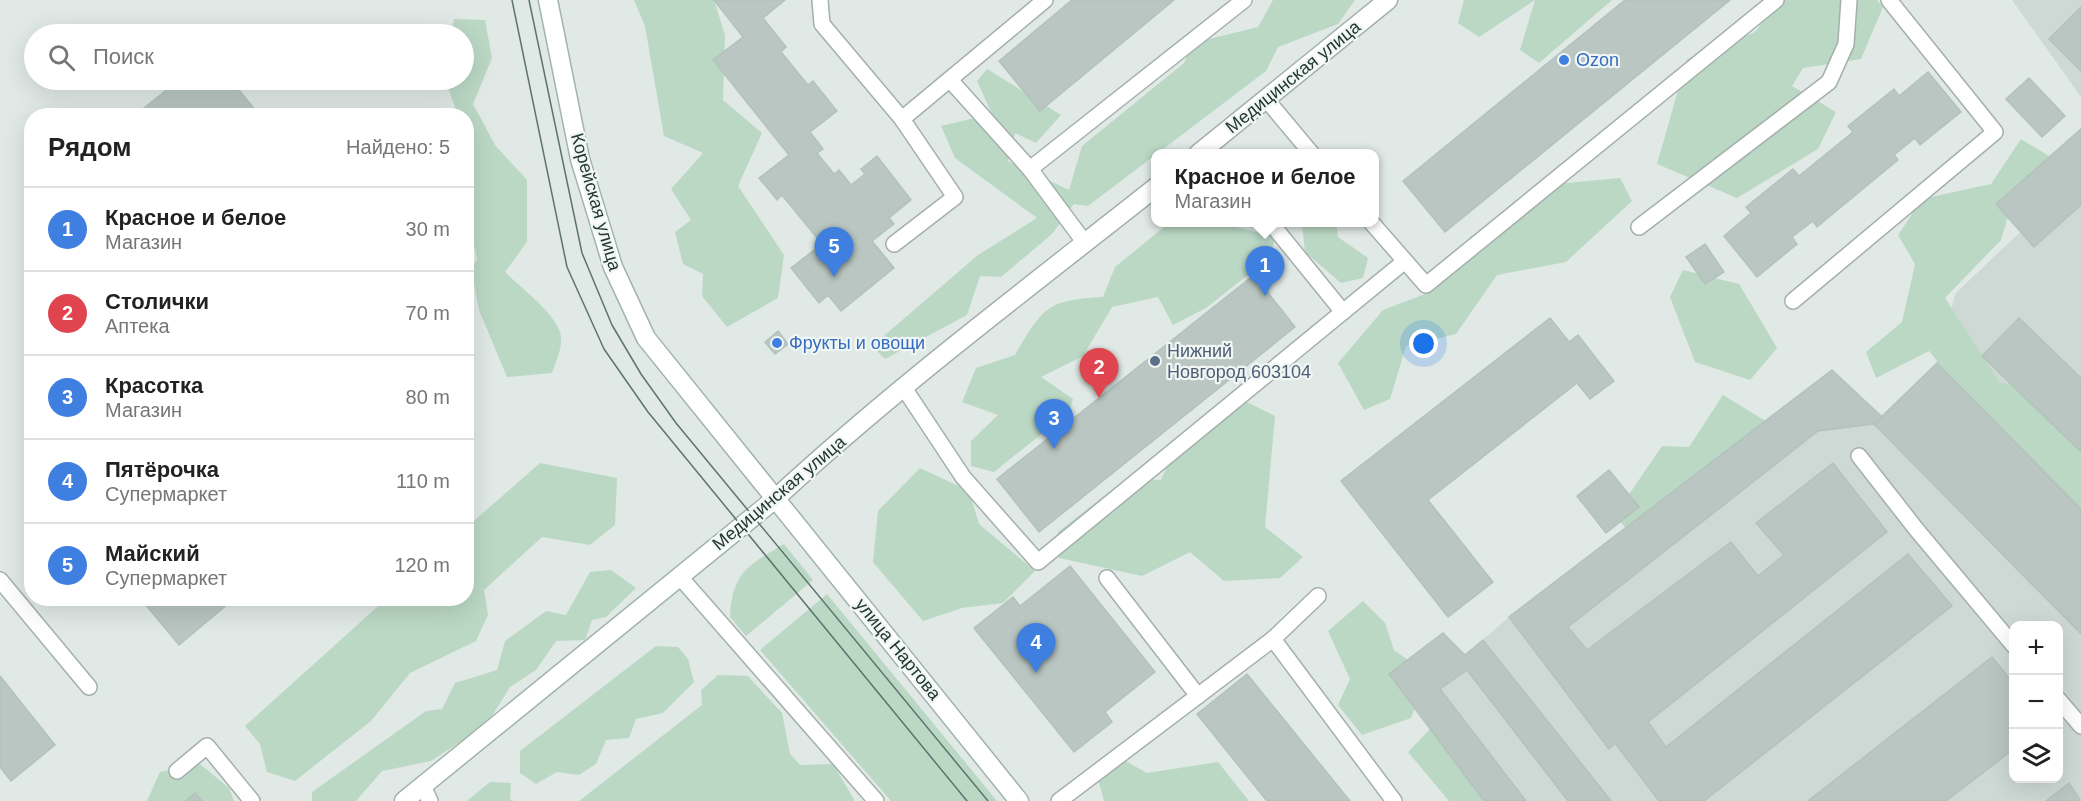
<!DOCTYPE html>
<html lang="ru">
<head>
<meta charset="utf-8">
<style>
	body { margin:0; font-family:Arial,sans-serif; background:#f6f6f6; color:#222 }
	.controls { position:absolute; right:18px; bottom:18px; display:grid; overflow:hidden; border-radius:12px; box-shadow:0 6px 24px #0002 }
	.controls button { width:54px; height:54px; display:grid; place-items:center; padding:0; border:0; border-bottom:2px solid #e0e0e0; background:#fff; color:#222; font:30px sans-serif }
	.you { position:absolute; left:1424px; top:344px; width:21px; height:21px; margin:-15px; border:4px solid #fff; border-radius:50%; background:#1a73e8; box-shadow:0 0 0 9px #1a73e833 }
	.badge { display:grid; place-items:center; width:39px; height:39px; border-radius:50%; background:#785341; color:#fff; font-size:20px; font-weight:700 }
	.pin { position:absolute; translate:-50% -50px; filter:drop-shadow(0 2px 3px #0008) }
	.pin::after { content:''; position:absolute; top:32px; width:21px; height:18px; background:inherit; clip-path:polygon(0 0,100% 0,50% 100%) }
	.popup { position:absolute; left:1151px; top:149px; width:228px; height:78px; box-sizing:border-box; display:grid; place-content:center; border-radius:12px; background:#fff; filter:drop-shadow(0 2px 4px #0005); font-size:20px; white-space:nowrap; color:#767676 }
	.popup b { font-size:22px; color:#222 }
	.popup::after { content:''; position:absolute; left:50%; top:100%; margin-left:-12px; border:12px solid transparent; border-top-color:#fff }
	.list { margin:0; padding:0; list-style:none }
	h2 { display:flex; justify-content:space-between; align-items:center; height:78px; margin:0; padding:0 24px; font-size:26px }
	h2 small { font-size:20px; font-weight:400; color:#767676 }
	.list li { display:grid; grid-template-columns:39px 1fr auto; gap:18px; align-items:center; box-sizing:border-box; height:84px; padding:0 24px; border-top:2px solid #e0e0e0 }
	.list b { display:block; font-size:22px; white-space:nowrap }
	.list p { margin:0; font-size:20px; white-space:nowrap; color:#767676 }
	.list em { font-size:20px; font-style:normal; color:#767676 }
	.icon { flex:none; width:33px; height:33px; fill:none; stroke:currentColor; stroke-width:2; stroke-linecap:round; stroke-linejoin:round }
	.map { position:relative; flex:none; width:2081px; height:801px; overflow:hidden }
	.search { position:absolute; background:#fff; box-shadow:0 6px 24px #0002; left:24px; top:24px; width:450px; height:66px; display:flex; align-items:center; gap:15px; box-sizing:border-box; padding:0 21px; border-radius:33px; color:#767676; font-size:22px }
	.panel { position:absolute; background:#fff; box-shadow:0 6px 24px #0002; left:24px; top:108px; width:450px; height:498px; border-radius:24px }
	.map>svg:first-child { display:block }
	.built { fill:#ced9d5; fill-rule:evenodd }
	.green { fill:#bbd8c5 }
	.building { fill:#b9c6c2; stroke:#b3c2bd; stroke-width:1.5 }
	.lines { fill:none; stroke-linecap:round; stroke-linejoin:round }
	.lane-casing { stroke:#a4b0ad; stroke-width:18 }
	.street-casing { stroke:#a4b0ad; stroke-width:21 }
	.secondary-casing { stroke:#a1b3ae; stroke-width:21 }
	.lane { stroke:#fff; stroke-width:15 }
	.street { stroke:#fff; stroke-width:18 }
	.secondary { stroke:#fff; stroke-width:18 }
	.tram { stroke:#5d736f; stroke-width:1.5 }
	.shop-dot { fill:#3f7fe0; stroke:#f0f6f3; stroke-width:2 }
	.service-dot { fill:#5c6f8a; stroke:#f0f6f3; stroke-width:2 }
	.labels { text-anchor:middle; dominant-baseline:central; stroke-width:4.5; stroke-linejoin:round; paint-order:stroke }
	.shop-label { font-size:18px; fill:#366cbe; stroke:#f0f6f3; text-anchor:start }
	.street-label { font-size:18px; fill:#233733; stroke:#f0f6f3 }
	.service-label { font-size:18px; fill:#4e5e75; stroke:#f0f6f3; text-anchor:start }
</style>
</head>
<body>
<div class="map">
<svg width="2081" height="801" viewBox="0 0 2081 801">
	<rect width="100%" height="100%" fill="#e0e9e6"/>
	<g class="built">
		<path d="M2012,0H2081V97Z"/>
		<path d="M2081,129V801H1484L1389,674L1465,655L1509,617L1832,370L1882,416L1937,363L1955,294L2020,232L1996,204ZM2014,626H2058V778H2014Z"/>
	</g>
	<g class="green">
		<path d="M634,0H714L725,35L723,100L762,133L738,186L784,255L778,298L727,327L702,296L703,274L683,264L675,232L691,220L671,189L703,153L664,136L645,26Z"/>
		<path d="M1273,0H1355L1338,24L1278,47L1266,71L1088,206L1074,204L1052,234L1001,277L980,276L967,315L885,359L872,346L978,255L1037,218L955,158L941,126L992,114L977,81L987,69L1061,115L1036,143L1015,133L1008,161L1069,190L1082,146L1184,63L1193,43L1258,27Z"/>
		<path d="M1464,0H1612L1539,63L1520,50L1535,0L1479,37L1458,23Z"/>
		<path d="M1779,0H1877L1883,7L1861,59L1803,68L1792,86L1836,112L1818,149L1737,198L1657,164L1687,59L1755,32Z"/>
		<path d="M454,19L485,20L492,58L473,104L495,145L527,180V242L505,272C520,287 554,312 560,332C564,346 556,361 552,373L507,377L479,310L471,268L477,260L467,208L469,146L466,116L458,115L445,80H464V34H451Z"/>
		<path d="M2021,139L2054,159L2013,200L2001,240L1945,298L2000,383L2044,388L2081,419V521L2040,489L1929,351L1876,378L1866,352L1902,322L1915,264L1898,235L1922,199L1991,184Z"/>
		<path d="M1620,178L1632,201L1566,262L1497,275L1456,334L1406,346L1390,399L1364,410L1338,363L1383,310L1433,291L1471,236L1505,232L1535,186Z"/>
		<path d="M1169,223H1234L1236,227L1276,237L1268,259L1206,308L1173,325L1158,297L1112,307L1083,356L1041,377L1073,399L1069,412L994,472L971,466V441L998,415L962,402L976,368L1015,355C1043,308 1046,300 1103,297L1115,267Z"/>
		<path d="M1302,223H1336L1338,237L1368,258L1363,278L1341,283L1305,252Z"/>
		<path d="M1683,270L1739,284L1777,348L1750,380L1695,362L1670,297Z"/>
		<path d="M1230,394L1275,416L1265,527L1303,557L1280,578L1224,581L1190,552L1142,576L1059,558L1058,532L1127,478L1161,480L1181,435Z"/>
		<path d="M1723,395L1782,431L1636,541L1615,515L1662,446L1689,447Z"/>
		<path d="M540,463L617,478L615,525L590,545L542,537L484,590L488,615L476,641L410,673L371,721L295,781L267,772L260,744L245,726L386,599L466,598L467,527Z"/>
		<path d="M920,468L969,491L979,524L1035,571L1003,603L962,608L923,621L873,562L878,511Z"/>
		<path d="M784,544L813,580L746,636L730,617C732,572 749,565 784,544Z"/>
		<path d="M611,570L636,588L606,617L592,620L585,640L556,641L536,670L510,687L487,724L431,761L382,771L356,801H312V792L426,711L442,709L455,683L497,670L505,641L546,611L566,615L590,572Z"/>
		<path d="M827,594L997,801H891L760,650Z"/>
		<path d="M1363,601L1385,623L1394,650L1427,674L1411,718L1362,735L1338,705L1350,679L1328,631Z"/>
		<path d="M656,646L678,647L688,659L694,682L663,713L636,719L629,738L606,740L596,764L579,775L557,772L536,784L520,773V751Z"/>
		<path d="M718,675L748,676L782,713L790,754L800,765L833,764L855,801H579L702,705L701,690Z"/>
		<path d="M1435,724L1504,801H1449L1408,752Z"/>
		<path d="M1122,759L1147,773L1218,762L1249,801H1104L1098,779Z"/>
		<path d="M200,764L229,788L234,801H147L160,772Z"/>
		<path d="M490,782L511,783L510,800L515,801H467Z"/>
	</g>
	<g class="building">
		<path d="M714,0H785L763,18L786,47L781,52L808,85L813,81L837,111L810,132L823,149L817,153L834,174L839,170L851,185L865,174L861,169L877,156L911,200L889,218L894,224L872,241L894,268L841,311L828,295L819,303L791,268L822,244L782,195L777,200L759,178L789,155L713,60L743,37Z"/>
		<path d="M1072,0H1174L1040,111L999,61Z"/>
		<path d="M1625,0H1730L1445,232L1403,181Z"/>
		<path d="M2081,7V71L2049,39Z"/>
		<path d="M1928,72L1961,112L1920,145L1915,138L1894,155L1898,160L1817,227L1813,221L1792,237L1797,244L1757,277L1724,236L1751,213L1746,207L1793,169L1799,176L1853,132L1848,126L1894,89L1899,96Z"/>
		<path d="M2029,78L2065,116L2042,137L2006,99Z"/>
		<path d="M179,80H231L260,116H134Z"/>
		<path d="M2081,129V205L2034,247L1996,204Z"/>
		<path d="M1705,244L1724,272L1705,284L1686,257Z"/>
		<path d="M1254,275L1295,327L1039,532L997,479Z"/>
		<path d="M1550,318L1569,342L1578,335L1614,381L1590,399L1577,383L1428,500L1493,582L1448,617L1341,481Z"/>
		<path d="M2019,318L2081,378V452L1982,356Z"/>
		<path d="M778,331L788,344L775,354L765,342Z"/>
		<path d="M1937,363L2081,509V634L1874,424Z"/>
		<path d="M1832,370L1882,417L1874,424L1818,431L1568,627L1587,650L1731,542L1758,576L1784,555L1756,523L1833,463L1887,532L1648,722L1666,747L1908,554L1952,606L1704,801H1659L1615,743L1609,749L1509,617Z"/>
		<path d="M1609,470L1639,507L1606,533L1577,496Z"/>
		<path d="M1070,566L1155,672L1105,712L1112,722L1074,752L974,628L1013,597L1020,606Z"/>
		<path d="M140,598H235L179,645Z"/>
		<path d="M1443,633L1465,655L1483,640L1611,801H1568L1467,670L1440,689L1526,801H1484L1389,674Z"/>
		<path d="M1992,657L2014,684V749L1946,801H1808Z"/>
		<path d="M1247,674L1350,801H1267L1197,714Z"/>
		<path d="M0,676L55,745L11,781L0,767Z"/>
		<path d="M2069,783L2081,801H2046Z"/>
		<path d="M195,793L202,801H186Z"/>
	</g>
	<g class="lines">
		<g class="lane-casing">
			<g id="lane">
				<path d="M820,0L822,24L902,119L1045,0"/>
				<path d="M951,81L1030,169L1085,243"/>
				<path d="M1266,99L1312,154"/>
				<path d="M1030,169L1244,0"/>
				<path d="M1270,222L1343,312"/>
				<path d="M1371,222L1426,285L1776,0"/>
				<path d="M1639,227L1829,82L1846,44L1849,0"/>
				<path d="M894,244L955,197L902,119"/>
				<path d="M1793,301L1995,132L1889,0"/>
				<path d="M904,388L963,477L1038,562L1405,261"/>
				<path d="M1859,456L1916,529L2014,646"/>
				<path d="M680,577L876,801"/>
				<path d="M1107,578L1198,696"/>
				<path d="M0,580L89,687"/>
				<path d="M1273,639L1394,801"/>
				<path d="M2058,699L2081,726"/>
				<path d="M177,771L207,746L252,801"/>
				<path d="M423,786L430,801"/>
				<path d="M1059,801L1273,639L1318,596"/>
			</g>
		</g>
		<g class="street-casing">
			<g id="street">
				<path d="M1198,154L1388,0"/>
				<path d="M775,499C895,388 1027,289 1156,187"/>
			</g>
		</g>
		<g class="secondary-casing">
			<g id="secondary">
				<path d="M548,0L580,159L613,267L646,338L1019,801"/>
				<path d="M404,801L775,499"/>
			</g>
		</g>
		<use href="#lane" class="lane"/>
		<use href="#street" class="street"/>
		<use href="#secondary" class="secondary"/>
		<g class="tram">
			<path d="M512,0L567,267L604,349L648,412L967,801"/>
			<path d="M529,0L582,253L612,325L641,374L676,423L988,801"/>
		</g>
	</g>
	<g class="shop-dot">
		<circle cx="1564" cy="60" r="6"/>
		<circle cx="777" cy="343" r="6"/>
	</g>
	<circle class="service-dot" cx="1155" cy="361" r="6"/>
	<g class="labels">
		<g class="shop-label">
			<text x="1576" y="60">Ozon</text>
			<text x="789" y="343">Фрукты и овощи</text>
		</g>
		<g class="street-label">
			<text transform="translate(1293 77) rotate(-39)">Медицинская улица</text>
			<text transform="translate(596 202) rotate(74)">Корейская улица</text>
			<text transform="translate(779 493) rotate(-40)">Медицинская улица</text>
			<text transform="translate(898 649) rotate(51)">улица Нартова</text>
		</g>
		<g class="service-label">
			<text x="1167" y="351">Нижний<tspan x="1167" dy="21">Новгород 603104</tspan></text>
		</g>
	</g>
</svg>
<div class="controls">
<button>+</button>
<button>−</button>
<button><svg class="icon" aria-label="layers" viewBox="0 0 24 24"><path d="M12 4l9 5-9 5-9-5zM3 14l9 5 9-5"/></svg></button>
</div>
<div class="you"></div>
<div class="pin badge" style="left:1265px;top:296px;background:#3f7fe0">1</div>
<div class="popup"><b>Красное и белое</b>Магазин</div>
<div class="pin badge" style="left:1099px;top:398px;background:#e0444e">2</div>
<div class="pin badge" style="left:1054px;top:449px;background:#3f7fe0">3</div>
<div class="pin badge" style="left:1036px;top:673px;background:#3f7fe0">4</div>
<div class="pin badge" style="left:834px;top:277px;background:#3f7fe0">5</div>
<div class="search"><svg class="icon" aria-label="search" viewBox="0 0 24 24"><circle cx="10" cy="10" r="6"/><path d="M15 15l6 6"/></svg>Поиск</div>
<section class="panel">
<h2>Рядом<small>Найдено: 5</small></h2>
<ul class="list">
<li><span class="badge" style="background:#3f7fe0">1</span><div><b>Красное и белое</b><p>Магазин</p></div><em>30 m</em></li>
<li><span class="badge" style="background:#e0444e">2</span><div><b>Столички</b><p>Аптека</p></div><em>70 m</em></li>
<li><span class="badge" style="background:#3f7fe0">3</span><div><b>Красотка</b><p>Магазин</p></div><em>80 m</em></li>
<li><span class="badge" style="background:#3f7fe0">4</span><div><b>Пятёрочка</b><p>Супермаркет</p></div><em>110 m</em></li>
<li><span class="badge" style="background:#3f7fe0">5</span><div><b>Майский</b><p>Супермаркет</p></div><em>120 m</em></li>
</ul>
</section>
</div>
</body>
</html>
